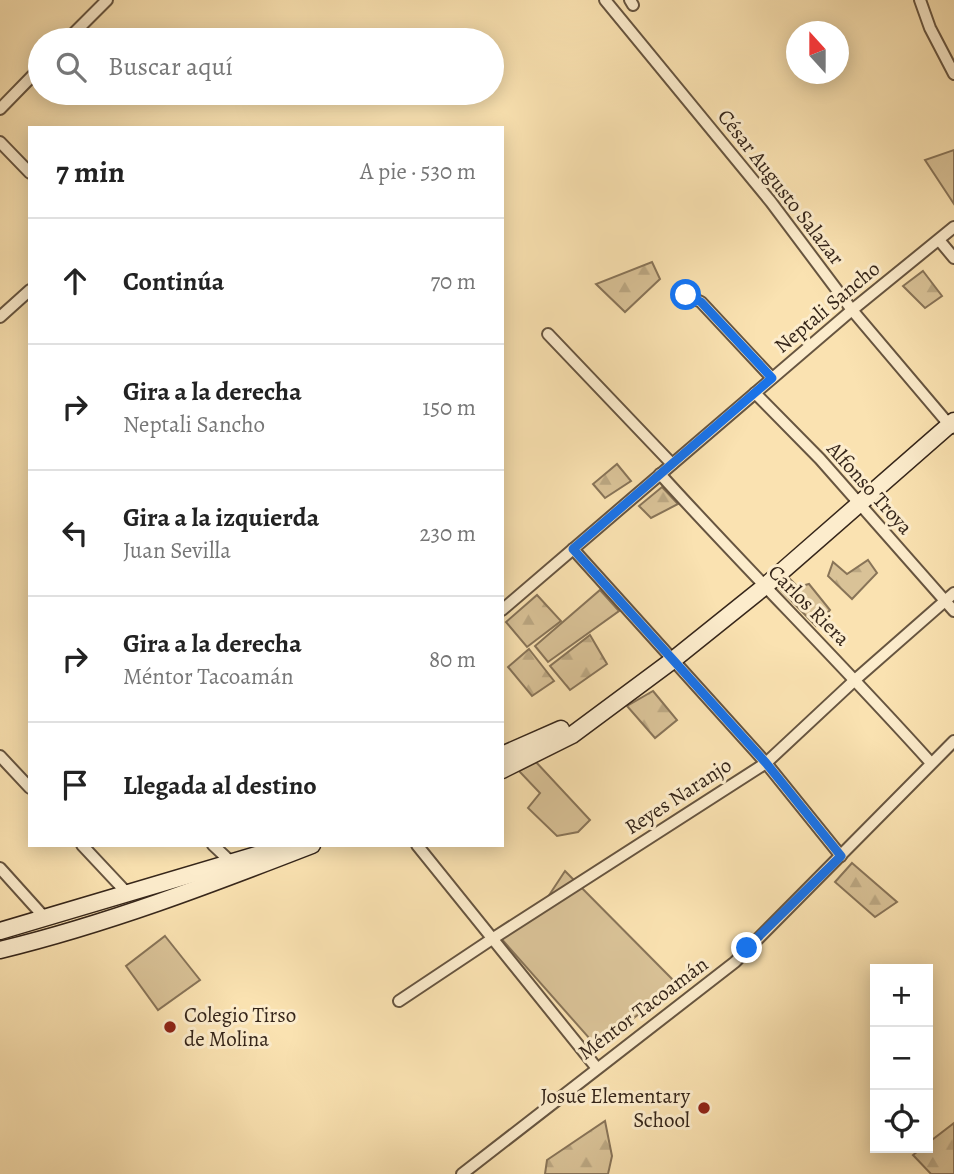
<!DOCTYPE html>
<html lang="es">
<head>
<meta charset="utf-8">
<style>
	body { margin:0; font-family:Alegreya,serif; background:#f6f6f6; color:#222 }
	.controls { position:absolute; right:21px; bottom:21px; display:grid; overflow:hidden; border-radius:0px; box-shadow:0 4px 18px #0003 }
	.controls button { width:63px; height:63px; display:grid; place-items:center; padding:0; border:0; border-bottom:2px solid #e0e0e0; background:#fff; color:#222; font:35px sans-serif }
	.compass { position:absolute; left:786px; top:21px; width:63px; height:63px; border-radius:50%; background:#fff; box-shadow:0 4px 18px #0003; rotate:339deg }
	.stop { position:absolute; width:21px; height:21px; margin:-16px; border:5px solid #1a73e8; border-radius:50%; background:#fff }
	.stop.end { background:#1a73e8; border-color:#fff; box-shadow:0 2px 7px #0008 }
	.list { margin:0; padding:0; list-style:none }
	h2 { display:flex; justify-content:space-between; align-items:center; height:91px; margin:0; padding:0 28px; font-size:30px }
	h2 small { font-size:23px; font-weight:400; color:#767676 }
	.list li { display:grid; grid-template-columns:46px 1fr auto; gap:21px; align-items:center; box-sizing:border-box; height:126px; padding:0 28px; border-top:2px solid #e0e0e0 }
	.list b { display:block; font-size:26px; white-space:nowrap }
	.list p { margin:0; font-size:23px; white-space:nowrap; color:#767676 }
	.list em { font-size:23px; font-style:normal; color:#767676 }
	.icon { flex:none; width:38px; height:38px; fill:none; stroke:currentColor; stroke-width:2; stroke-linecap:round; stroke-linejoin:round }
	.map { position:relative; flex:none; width:954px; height:1174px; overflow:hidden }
	.search { position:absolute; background:#fff; box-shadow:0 4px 18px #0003; left:28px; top:28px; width:476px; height:77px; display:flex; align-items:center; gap:18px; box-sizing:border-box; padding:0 24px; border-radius:38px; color:#767676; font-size:26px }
	.panel { position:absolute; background:#fff; box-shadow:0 4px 18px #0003; left:28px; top:126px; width:476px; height:721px; border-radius:0px }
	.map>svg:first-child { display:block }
	.grass { fill:#d9c297; stroke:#887458; stroke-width:2 }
	.forest { fill:url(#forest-firs); stroke:#887458; stroke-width:2 }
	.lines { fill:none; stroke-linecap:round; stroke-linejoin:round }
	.street-casing { stroke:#675540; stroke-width:14 }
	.secondary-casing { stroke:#36261a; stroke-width:19 }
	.street { stroke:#fceccc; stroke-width:10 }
	.secondary { stroke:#fceccc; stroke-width:16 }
	.route { stroke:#1a73e8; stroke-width:9 }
	.poi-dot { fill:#8f2418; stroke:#fceccc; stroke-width:2.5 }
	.labels { text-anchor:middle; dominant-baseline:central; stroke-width:6; stroke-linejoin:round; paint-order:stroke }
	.street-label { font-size:21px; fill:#36261a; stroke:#fceccc }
	.poi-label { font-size:21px; fill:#36261a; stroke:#fceccc; text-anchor:start }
</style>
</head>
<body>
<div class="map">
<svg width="954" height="1174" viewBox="0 0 954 1174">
	<defs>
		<pattern id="forest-firs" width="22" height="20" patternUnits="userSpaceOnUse" patternTransform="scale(1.75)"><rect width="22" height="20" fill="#d9c297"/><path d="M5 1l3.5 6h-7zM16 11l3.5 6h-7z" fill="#bba782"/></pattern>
	</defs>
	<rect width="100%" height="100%" fill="#fae2b1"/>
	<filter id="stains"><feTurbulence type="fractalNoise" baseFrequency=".00286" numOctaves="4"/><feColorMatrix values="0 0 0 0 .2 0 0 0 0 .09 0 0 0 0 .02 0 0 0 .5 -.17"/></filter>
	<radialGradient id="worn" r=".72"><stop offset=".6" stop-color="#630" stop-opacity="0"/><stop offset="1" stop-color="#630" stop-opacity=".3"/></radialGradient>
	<g class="grass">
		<path d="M954,150V204L925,160Z"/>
		<path d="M787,576L798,587L809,584L830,610L816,626L777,586Z"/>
		<path d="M600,590L619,611L548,662L535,646Z"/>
		<path d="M536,762L590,820L578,832L557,836L528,808L540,793L519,771Z"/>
		<path d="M565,871L677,984L597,1047L499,936L538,912Z"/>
		<path d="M165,936L200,980L158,1010L126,966Z"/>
	</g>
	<g class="forest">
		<path d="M652,262L660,279L625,312L596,284Z"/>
		<path d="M923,271L942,296L925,308L903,286Z"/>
		<path d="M617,464L631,481L605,498L593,484Z"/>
		<path d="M662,487L678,504L651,518L639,506Z"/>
		<path d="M868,560L877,573L852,599L828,576L833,562L847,574Z"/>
		<path d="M537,595L561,621L527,647L506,622Z"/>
		<path d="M590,635L607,664L570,690L550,666Z"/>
		<path d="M529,649L554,681L532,696L508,667Z"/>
		<path d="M653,691L677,720L655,738L627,706Z"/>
		<path d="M852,863L897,902L875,917L835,882Z"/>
		<path d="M605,1121L612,1156L608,1174H545L547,1160Z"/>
		<path d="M954,1123V1174H931L913,1155L922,1148H928V1143Z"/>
	</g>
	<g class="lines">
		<g class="street-casing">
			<g id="street">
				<path d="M605,0L771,202L852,310L952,428"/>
				<path d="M630,0L633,5"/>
				<path d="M920,0L930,28L954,74"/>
				<path d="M67,40L107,0"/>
				<path d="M0,109L40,68"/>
				<path d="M0,142L30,173"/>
				<path d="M939,240L954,258"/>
				<path d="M686,295L701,302L772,378"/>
				<path d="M0,317L30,290"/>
				<path d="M548,334L672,464"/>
				<path d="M755,393L820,459L954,611"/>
				<path d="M660,474C749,572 843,665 931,763"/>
				<path d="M573,549L766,763L841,856"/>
				<path d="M502,610L852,310L954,227"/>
				<path d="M0,756L30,788"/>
				<path d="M82,845L127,893"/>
				<path d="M213,845L231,862"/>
				<path d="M417,845L596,1067"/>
				<path d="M0,868L45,918"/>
				<path d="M399,1001L492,939L766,763L856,679L954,593"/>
				<path d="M462,1174L735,962L954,741"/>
			</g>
		</g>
		<g class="secondary-casing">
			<g id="secondary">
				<path d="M502,755L561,729"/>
				<path d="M502,770L572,735L673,660L764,587L954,421"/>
				<path d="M0,931L270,851L281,845"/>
				<path d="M0,950C107,924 209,885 312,845"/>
			</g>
		</g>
		<use href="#street" class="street"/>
		<use href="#secondary" class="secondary"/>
	</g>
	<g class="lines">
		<path class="route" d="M686,295L701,302L772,378L573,549L766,763L841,856L747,948"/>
	</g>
	<g class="poi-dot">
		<circle cx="170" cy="1027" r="7"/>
		<circle cx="704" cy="1108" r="7"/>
	</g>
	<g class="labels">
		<g class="street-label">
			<text transform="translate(781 187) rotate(52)">César Augusto Salazar</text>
			<text transform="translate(827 307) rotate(-40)">Neptali Sancho</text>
			<text transform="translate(870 488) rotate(48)">Alfonso Troya</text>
			<text transform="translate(809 605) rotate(45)">Carlos Riera</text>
			<text transform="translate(678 796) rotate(-33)">Reyes Naranjo</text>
			<text transform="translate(643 1008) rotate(-37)">Méntor Tacoamán</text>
		</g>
		<g class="poi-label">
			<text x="184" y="1015">Colegio Tirso<tspan x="184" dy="24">de Molina</tspan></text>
			<text x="690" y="1096" text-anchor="end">Josue Elementary<tspan x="690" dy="24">School</tspan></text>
		</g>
	</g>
	<rect width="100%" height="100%" filter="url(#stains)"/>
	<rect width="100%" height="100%" fill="url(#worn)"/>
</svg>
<div class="controls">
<button>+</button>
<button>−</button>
<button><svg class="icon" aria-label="locate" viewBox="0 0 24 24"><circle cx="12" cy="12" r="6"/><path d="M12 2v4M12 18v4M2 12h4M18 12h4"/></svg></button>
</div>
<svg class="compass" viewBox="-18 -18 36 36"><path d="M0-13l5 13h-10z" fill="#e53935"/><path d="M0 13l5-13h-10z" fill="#767676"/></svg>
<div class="stop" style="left:686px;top:295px"></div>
<div class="stop end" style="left:747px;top:948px"></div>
<div class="search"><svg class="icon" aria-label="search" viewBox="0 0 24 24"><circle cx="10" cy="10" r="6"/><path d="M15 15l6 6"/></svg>Buscar aquí</div>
<section class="panel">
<h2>7 min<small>A pie · 530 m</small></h2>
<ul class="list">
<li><svg class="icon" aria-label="ahead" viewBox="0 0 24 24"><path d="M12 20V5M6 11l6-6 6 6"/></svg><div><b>Continúa</b></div><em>70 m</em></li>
<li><svg class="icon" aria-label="right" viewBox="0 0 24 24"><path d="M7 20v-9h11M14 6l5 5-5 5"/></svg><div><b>Gira a la derecha</b><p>Neptali Sancho</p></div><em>150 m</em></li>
<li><svg class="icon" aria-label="left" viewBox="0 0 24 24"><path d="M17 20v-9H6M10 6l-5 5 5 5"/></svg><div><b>Gira a la izquierda</b><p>Juan Sevilla</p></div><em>230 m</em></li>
<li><svg class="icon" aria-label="right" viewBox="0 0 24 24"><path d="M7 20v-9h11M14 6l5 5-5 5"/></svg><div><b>Gira a la derecha</b><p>Méntor Tacoamán</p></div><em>80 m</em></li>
<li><svg class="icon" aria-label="arrive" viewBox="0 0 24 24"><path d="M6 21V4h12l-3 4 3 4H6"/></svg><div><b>Llegada al destino</b></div></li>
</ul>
</section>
</div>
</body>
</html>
